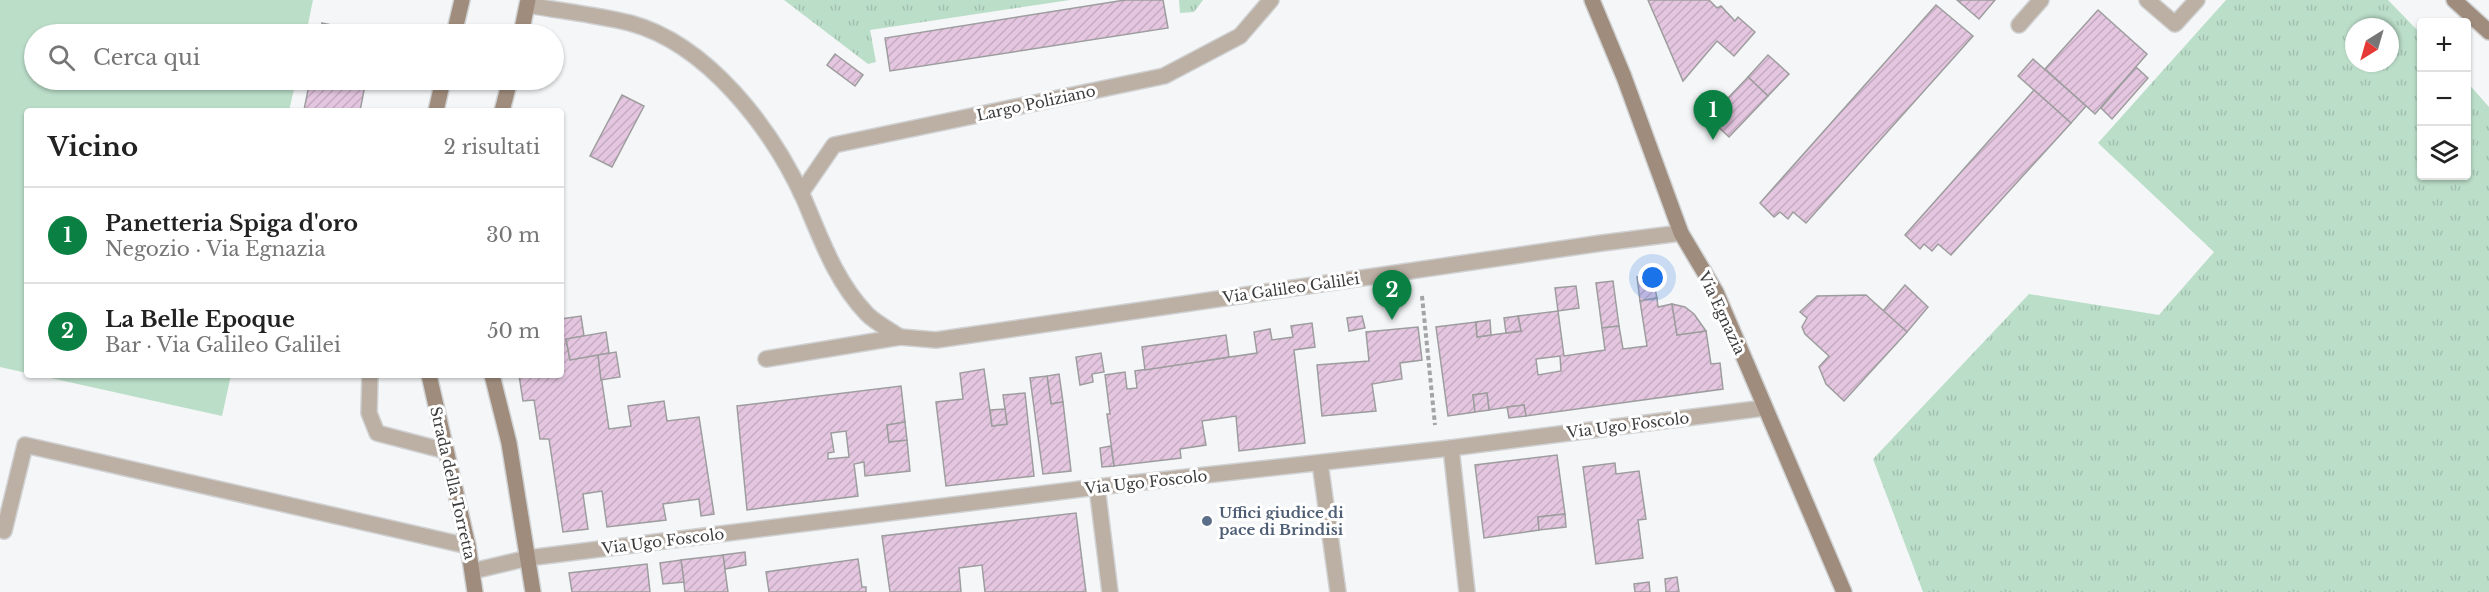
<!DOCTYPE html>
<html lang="it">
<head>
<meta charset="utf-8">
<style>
	body { margin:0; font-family:"Libre Baskerville",serif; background:#f6f6f6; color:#222 }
	.controls { position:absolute; right:18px; top:18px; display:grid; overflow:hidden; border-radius:6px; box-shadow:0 2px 4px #0004 }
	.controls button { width:54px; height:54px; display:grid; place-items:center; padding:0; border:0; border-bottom:2px solid #e0e0e0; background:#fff; color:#222; font:30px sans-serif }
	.compass { position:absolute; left:2345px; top:18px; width:54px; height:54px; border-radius:50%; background:#fff; box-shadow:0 2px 4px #0004; rotate:217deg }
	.you { position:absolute; left:1653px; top:278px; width:21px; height:21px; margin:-15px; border:4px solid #fff; border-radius:50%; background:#1a73e8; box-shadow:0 0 0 9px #1a73e833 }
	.badge { display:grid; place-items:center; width:39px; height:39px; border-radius:50%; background:#0b8043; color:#fff; font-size:20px; font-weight:700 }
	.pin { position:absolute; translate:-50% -50px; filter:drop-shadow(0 2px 3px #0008) }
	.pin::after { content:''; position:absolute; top:32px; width:21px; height:18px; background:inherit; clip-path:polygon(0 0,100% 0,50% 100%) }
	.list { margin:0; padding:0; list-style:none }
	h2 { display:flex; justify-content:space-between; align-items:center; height:78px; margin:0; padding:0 24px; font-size:26px }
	h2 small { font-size:20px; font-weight:400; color:#767676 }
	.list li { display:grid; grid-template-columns:39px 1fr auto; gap:18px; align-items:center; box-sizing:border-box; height:96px; padding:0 24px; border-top:2px solid #e0e0e0 }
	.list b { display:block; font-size:22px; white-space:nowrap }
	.list p { margin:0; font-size:20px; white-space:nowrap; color:#767676 }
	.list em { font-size:20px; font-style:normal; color:#767676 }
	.icon { flex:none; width:33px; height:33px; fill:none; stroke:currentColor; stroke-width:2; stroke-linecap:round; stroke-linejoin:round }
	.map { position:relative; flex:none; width:2489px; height:592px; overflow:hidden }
	.search { position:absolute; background:#fff; box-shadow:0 2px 4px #0004; left:24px; top:24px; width:540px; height:66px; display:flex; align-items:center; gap:15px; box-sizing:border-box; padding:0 21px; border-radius:33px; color:#767676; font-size:22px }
	.panel { position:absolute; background:#fff; box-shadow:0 2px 4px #0004; left:24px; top:108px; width:540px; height:270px; border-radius:6px }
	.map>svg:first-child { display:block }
	.grass { fill:url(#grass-tufts); fill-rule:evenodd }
	.pitch { fill:#bbdec9 }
	.building { fill:url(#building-hatch); stroke:#9e9d9e; stroke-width:1.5; fill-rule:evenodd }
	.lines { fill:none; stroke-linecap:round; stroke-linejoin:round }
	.lane-casing { stroke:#cfd1d2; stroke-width:18 }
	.street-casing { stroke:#cfd1d2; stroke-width:18 }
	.secondary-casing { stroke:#cfd1d2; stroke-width:18 }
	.path { stroke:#a3a4a5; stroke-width:4; stroke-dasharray:4.5 3; stroke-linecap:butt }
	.lane { stroke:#bcafa4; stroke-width:15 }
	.street { stroke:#bcafa4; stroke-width:15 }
	.secondary { stroke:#9f8c7c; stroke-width:15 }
	.service-dot { fill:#5c6f8a; stroke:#fff; stroke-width:2 }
	.labels { text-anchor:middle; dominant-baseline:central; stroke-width:6; stroke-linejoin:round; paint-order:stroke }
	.street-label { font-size:15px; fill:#3c3c3d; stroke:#fff }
	.service-label { font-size:15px; font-weight:bold; fill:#4e5e75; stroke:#fff; text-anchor:start }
</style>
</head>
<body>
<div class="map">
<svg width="2489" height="592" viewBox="0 0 2489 592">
	<defs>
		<pattern id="grass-tufts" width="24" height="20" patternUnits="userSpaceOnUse" patternTransform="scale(1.5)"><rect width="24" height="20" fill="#bbdec9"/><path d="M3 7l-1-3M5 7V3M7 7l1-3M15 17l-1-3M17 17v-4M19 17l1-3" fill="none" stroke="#a2bfae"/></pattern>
		<pattern id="building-hatch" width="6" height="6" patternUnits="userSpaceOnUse" patternTransform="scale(1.5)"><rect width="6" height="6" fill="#e4c6e0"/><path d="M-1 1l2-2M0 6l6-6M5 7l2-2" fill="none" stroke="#c4abc1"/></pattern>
	</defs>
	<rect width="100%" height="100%" fill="#f4f6f7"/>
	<g class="grass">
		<path d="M784,0H1070L870,30L876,62L868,64Z"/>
		<path d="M1179,0H1203L1194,12L1180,13Z"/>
		<path d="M2226,0H2388L2421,34L2422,176H2466L2467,82L2489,107V592H1923L1873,459L2029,294L2159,315L2214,252L2098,143ZM2354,27H2390V63H2354Z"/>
	</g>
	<g class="pitch">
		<path d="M0,0H313L306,34H34V80H296L289,111H27V373L0,367Z"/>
		<path d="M37,375H231L222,416Z"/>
	</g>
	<g class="building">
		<path d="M1125,0H1163L1168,28L890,71L885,38Z"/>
		<path d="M1648,0H1709L1717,8L1721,6L1735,21L1738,17L1755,32L1734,56L1717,41L1683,81Z"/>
		<path d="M1957,0H1995L1979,19Z"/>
		<path d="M1936,5L1973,36L1806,223L1793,212L1788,219L1780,212L1774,217L1760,203Z"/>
		<path d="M2098,10L2147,54L2095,114L2045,69Z"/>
		<path d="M322,23L374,34H319Z"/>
		<path d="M835,54L863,75L855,86L827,65Z"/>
		<path d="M1768,55L1789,74L1768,96L1748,77Z"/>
		<path d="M2033,59L2086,106L2071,123L2018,76Z"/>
		<path d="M2136,67L2148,78L2112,119L2101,108Z"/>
		<path d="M1748,77L1768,96L1729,137L1709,118Z"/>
		<path d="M310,80H366L360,111L304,110Z"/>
		<path d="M2034,90L2071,123L1951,255L1938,244L1932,251L1924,244L1920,249L1905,235Z"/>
		<path d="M622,95L644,106L612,167L590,156Z"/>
		<path d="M1652,275L1657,298L1640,301L1637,277Z"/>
		<path d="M1613,281L1619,326L1602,328L1596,283Z"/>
		<path d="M1905,285L1928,307L1907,332L1883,311Z"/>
		<path d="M1576,286L1579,308L1558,311L1555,288Z"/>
		<path d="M1866,295L1907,332L1844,401L1826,384L1819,367L1829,356L1805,334L1802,327L1807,318L1800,312L1817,296Z"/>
		<path d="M1657,298L1658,307L1672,304L1677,335L1706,331L1711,364L1720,363L1723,389L1526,416L1524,405L1489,410L1487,393L1473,395L1475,412L1448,416L1436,327L1476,322L1477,337L1506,333L1521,331L1518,316L1558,311L1564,356L1605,350L1602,328L1619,326L1623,349L1647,346L1640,301ZM1560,356L1561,371L1538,375L1536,359Z"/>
		<path d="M1672,304L1685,307L1694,314L1706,331L1677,335Z"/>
		<path d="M581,316L584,336L566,339L570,360L598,355L609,429L631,426L628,406L664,401L667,421L699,417L714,514L701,516L699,499L663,504L666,520L607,527L602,491L583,494L588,529L563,532L549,439H540L534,400L523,401L519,375H561V319Z"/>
		<path d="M1362,316L1365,328L1349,331L1347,318Z"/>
		<path d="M1518,316L1521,331L1506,333L1504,318Z"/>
		<path d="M1490,320L1491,335L1477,337L1476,322Z"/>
		<path d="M1312,323L1315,347L1294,350L1305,443L1239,451L1236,416L1202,421L1206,445L1180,449L1181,458L1114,466L1107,414H1110L1105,375L1125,372L1127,389L1137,388L1135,371L1257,353L1254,332L1270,329L1272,340L1293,337L1291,326Z"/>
		<path d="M1418,327L1422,360L1400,363L1402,379L1372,384L1376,411L1322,416L1317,365L1369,361L1366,332Z"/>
		<path d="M606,332L609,353L570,360L566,339Z"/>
		<path d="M1226,335L1229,357L1145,370L1142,347Z"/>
		<path d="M616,352L620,377L601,380L598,355Z"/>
		<path d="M1101,353L1104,372L1092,374L1093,382L1080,385L1076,357Z"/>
		<path d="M984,369L992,426L1007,424L1003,395L1025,393L1034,476L946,486L936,402L963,399L960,373Z"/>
		<path d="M1059,374L1063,402L1051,404L1047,376Z"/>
		<path d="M1047,376L1051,404L1063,402L1071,471L1043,474L1030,378Z"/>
		<path d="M901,386L905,422L887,425L889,442L907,440L910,471L865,476L864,462L854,464L858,496L747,510L737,406ZM846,431L849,457L828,459V453L834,452L831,433Z"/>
		<path d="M1487,393L1489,410L1475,412L1473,395Z"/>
		<path d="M1524,405L1526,416L1509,418L1507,407Z"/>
		<path d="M1005,409L1007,424L992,426L990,410Z"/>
		<path d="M905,422L907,440L889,442L887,425Z"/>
		<path d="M1111,446L1114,466L1102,467L1100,448Z"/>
		<path d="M1557,455L1565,514L1538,517L1539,530L1484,538L1475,465Z"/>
		<path d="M1615,463L1616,474L1639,471L1646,519L1638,520L1643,558L1596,564L1583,467Z"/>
		<path d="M1076,513L1086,592H985L982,565L959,568L961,592H890L882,536Z"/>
		<path d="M1565,514L1566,527L1539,530L1538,517Z"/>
		<path d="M745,552L746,565L725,569L723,555Z"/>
		<path d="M723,555L728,592H685L681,560Z"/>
		<path d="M858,559L862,587H866V592H769L766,572Z"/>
		<path d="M681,560L684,582L663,584L660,563Z"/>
		<path d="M647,564L650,592H572L569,573Z"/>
		<path d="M1677,577L1679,592H1666L1665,579Z"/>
		<path d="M1649,582L1650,592H1635L1634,584Z"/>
	</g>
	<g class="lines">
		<g class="lane-casing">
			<g id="lane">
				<path d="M2147,0L2175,24L2197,0"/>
				<path d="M2019,25L2041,0"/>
				<path d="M370,375L369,413L377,433L446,451"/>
				<path d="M1320,463L1338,592"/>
				<path d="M4,531L25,445L468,546"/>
			</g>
		</g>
		<g class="street-casing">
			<g id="street">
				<path d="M528,5C561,11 597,15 630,23C708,44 772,129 804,199C821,239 836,282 867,314C876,323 890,330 900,337"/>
				<path d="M801,193L834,145L1164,76L1240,36L1271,0"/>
				<path d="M766,359L900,337L936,340L1602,243L1681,233"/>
				<path d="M1451,448L1467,592"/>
				<path d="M1097,487L1110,592"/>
				<path d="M473,571L528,558L1097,487L1451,448L1764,408"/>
			</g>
		</g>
		<g class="secondary-casing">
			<g id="secondary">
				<path d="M1592,0L1624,77L1681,233L1716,292L1844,592"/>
				<path d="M2454,0L2489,32"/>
				<path d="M454,34L462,0"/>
				<path d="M521,34L528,0"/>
				<path d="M436,111L443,80"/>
				<path d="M502,111L510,80"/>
				<path d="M429,375L468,546L475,592"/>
				<path d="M492,375L509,443L533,592"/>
			</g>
		</g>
		<path class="path" d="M1422,296L1435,425"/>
		<use href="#lane" class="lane"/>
		<use href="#street" class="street"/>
		<use href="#secondary" class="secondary"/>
	</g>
	<circle class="service-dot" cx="1207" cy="521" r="6"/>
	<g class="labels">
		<g class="street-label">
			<text transform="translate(1036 103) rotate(-12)">Largo Poliziano</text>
			<text transform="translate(1291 288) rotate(-8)">Via Galileo Galilei</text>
			<text transform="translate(1722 313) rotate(65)">Via Egnazia</text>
			<text transform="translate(1628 425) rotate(-7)">Via Ugo Foscolo</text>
			<text transform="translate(1146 482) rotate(-6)">Via Ugo Foscolo</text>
			<text transform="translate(453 483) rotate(77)">Strada della Torretta</text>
			<text transform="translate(663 541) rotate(-7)">Via Ugo Foscolo</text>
		</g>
		<g class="service-label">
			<text x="1219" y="512">Uffici giudice di<tspan x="1219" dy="17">pace di Brindisi</tspan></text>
		</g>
	</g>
</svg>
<div class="controls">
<button>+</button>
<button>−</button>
<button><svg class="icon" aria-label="layers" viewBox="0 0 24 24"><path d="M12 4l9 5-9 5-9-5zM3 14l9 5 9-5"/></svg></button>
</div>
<svg class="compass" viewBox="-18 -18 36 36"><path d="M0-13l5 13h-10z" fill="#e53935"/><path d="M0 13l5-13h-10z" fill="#767676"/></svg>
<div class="you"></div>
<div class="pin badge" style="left:1713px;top:140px">1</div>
<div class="pin badge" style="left:1392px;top:320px">2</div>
<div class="search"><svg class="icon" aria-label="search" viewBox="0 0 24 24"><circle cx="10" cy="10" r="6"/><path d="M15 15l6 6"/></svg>Cerca qui</div>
<section class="panel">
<h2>Vicino<small>2 risultati</small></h2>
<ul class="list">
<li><span class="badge">1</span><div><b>Panetteria Spiga d'oro</b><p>Negozio · Via Egnazia</p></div><em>30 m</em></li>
<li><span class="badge">2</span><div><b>La Belle Epoque</b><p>Bar · Via Galileo Galilei</p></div><em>50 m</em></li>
</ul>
</section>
</div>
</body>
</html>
